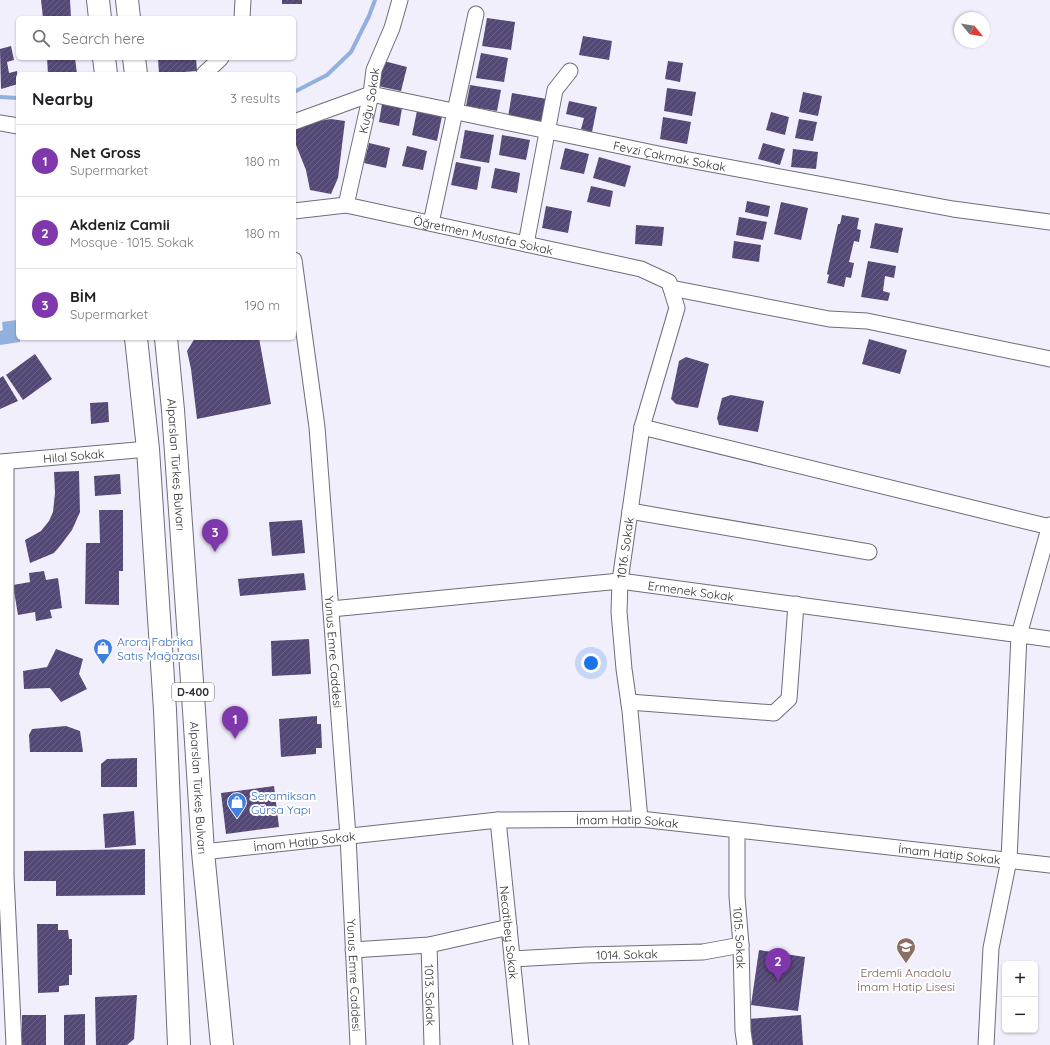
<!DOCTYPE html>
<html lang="en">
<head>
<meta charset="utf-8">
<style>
	body { margin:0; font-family:Quicksand,sans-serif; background:#f2f2f2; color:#202124 }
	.controls { position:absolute; right:12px; bottom:12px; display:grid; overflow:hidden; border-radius:6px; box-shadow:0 1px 3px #0004 }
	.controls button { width:36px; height:36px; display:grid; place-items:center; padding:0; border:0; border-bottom:1px solid #e0e0e0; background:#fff; color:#202124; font:20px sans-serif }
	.compass { position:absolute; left:954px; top:12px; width:36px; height:36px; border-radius:50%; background:#fff; box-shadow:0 1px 3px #0004; rotate:120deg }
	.you { position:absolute; left:591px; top:663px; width:14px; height:14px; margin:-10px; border:3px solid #fff; border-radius:50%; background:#1a73e8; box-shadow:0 0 0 6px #1a73e833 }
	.badge { display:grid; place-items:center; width:26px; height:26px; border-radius:50%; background:#7e38ab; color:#fff; font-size:13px; font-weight:700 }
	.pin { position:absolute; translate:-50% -33px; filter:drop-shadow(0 1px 2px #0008) }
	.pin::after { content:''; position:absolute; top:21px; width:14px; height:12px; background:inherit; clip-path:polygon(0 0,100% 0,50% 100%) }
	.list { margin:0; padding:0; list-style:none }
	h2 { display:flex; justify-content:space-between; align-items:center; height:52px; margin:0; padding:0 16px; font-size:17px }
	h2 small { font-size:13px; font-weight:400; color:#757577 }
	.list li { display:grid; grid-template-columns:26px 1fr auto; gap:12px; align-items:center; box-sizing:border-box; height:72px; padding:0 16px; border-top:1px solid #e0e0e0 }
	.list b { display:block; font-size:15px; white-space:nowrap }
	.list p { margin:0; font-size:13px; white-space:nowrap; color:#757577 }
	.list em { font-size:13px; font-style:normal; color:#757577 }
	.icon { flex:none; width:22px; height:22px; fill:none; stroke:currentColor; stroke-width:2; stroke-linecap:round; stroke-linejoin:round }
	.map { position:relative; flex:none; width:1050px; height:1045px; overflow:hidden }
	.search { position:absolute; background:#fff; box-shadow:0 1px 3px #0004; left:16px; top:16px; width:280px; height:44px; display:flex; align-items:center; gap:10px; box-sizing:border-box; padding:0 14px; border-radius:6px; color:#757577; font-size:15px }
	.panel { position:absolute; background:#fff; box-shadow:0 1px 3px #0004; left:16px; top:72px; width:280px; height:268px; border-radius:6px }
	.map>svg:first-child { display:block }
	.water { fill:#92b0dd }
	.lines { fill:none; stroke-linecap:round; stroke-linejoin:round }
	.stream { stroke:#92b0dd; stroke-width:4 }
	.building { fill:url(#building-hatch) }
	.minor-casing { stroke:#6f6d78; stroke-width:17 }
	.highway-casing { stroke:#6f6d78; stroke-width:24 }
	.minor { stroke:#fff; stroke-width:15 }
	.highway { stroke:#fff; stroke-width:22 }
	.labels { text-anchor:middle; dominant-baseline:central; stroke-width:4; stroke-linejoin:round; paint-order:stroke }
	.shield { fill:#fefefe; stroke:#6c6b6e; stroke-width:1 }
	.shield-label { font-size:11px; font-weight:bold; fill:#2d2c31 }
	.street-label { font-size:12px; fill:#2d2c31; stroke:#fefefe }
	.shop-label { font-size:12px; fill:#366cbe; stroke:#fefefe; text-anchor:start }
	.education-label { font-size:12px; fill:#785e54; stroke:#fefefe }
</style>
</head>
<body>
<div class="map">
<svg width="1050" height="1045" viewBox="0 0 1050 1045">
	<defs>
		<pattern id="building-hatch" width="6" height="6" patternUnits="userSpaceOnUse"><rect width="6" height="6" fill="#544875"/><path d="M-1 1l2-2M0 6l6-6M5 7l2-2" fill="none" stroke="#6a6084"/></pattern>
	</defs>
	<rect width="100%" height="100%" fill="#f1effb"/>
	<path class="water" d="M17,320L18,338H20V342L0,345V331L3,330L2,322Z"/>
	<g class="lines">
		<g class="stream">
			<path d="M294,92L327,75L351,52L369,16L375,0"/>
			<path d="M0,97L18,98"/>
		</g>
	</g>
	<g class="building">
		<path d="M41,0H70L71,18H43Z"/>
		<rect x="282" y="0" width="20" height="4"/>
		<path d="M487,18L515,22L511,50L482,46Z"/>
		<path d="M583,36L612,41L609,60L579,55Z"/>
		<path d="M11,46L14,60L7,62L9,73L17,71L18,84L1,89L0,49Z"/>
		<path d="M481,53L508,58L504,82L476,78Z"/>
		<path d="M47,58H75L77,74H48Z"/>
		<path d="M158,58H196L197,71L159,74Z"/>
		<path d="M384,61L407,67L401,91L378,86Z"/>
		<path d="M668,61L683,63L680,82L665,79Z"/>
		<path d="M470,85L501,90L497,111L466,106Z"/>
		<path d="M667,88L696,92L692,116L664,111Z"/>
		<path d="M803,92L822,96L818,116L799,112Z"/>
		<path d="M512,93L547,99L543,123L508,117Z"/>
		<path d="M569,101L597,107L592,132L581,129L584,118L566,114Z"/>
		<path d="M382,104L402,108L399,126L379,122Z"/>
		<path d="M417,111L442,116L437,141L412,135Z"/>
		<path d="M771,112L789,117L785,135L766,130Z"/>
		<path d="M663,117L691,122L687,144L660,139Z"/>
		<path d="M331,119L345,121L338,178L331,194L310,190L306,170L294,140V125Z"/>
		<path d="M799,119L817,122L813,141L795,138Z"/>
		<path d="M465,130L494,135L489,163L460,158Z"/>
		<path d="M502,135L530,140L526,160L499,155Z"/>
		<path d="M369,143L390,148L386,168L364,163Z"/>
		<path d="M763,143L785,149L780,165L758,159Z"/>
		<path d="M407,146L427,151L423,170L402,166Z"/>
		<path d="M565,148L589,154L584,174L560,169Z"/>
		<path d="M793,149L818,152L816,169L791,167Z"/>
		<path d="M599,157L631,166L625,187L593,178Z"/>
		<path d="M456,162L481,167L477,190L451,185Z"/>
		<path d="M495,168L520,173L517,193L491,188Z"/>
		<path d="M591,186L613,191L610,207L587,202Z"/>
		<path d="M747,201L770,206L768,217L745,212Z"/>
		<path d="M781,202L808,208L801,240L774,234Z"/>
		<path d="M546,206L572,211L568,233L542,228Z"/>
		<path d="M842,215L859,218L857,229L861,230L859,242L854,241L849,262L854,263L851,278L846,277L844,287L827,283L829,275L827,274L838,224H840Z"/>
		<path d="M739,217L767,222L763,240L736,235Z"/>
		<path d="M875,223L903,228L898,253L870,248Z"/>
		<path d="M636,225L664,227L662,246L635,244Z"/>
		<path d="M734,241L761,245L759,262L732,258Z"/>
		<path d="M868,261L896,266L894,278L885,276L883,291L890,293L888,301L861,297Z"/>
		<path d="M195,338H259L271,404L197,419L191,369L187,351Z"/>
		<path d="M869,339L907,350L900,374L862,364Z"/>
		<path d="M35,354L52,379L23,400L6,375Z"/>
		<path d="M686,357L709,364L698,408L676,404L671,399L679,361Z"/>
		<path d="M3,376L18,401L0,409V378Z"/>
		<path d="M731,395L764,401L758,432L719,425L717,418L722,398Z"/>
		<path d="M108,402L109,422L91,424L90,403Z"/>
		<path d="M79,471L80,512L72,530L60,546L54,553L30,563L25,540L41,531L49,521L53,512L55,493L54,472Z"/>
		<path d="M120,474L121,494L95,496L94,476Z"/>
		<path d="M99,510H123V571H119V605L85,604L86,543H100Z"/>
		<path d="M302,520L305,553L272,556L269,522Z"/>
		<path d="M44,571L46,580L58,578L62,608L50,610L52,618L36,621L35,612L18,615L13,585L30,582L29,573Z"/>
		<path d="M304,573L306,590L240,596L238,579Z"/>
		<path d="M309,639L311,674L272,676L271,641Z"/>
		<path d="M56,649L83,659L79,674L87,689L61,702L50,688L24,689L23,671L47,667Z"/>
		<path d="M317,716V724H321L322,748H316V754L281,757L279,719Z"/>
		<path d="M66,726L80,731L83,752H30L29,735L32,729Z"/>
		<path d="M137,758V787H101V764L107,759Z"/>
		<path d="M274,786L279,827L226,834L221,793Z"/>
		<path d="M134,811L136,845L105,848L103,814Z"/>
		<path d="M145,849V895L56,896V881H24V851Z"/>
		<path d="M37,924H58V930H68L69,939H72V975H69V985L59,986V992L38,993Z"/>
		<path d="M759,950L805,957L798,1011L751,1005Z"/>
		<path d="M137,995L134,1039L127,1045H96L95,997Z"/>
		<path d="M85,1014V1045H64V1015Z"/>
		<rect x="22" y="1015" width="24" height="30"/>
		<path d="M801,1015L803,1045H750L748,1019Z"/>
	</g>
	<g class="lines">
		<g class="minor-casing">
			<g id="minor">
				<path d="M242,18L243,0"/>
				<path d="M204,74L221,58"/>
				<path id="s1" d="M294,122L371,94L673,157L953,209L1050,222"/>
				<path d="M0,123L18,126"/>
				<path id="s2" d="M346,205L371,94L374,70L392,28L400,0"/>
				<path id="s3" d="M294,211L346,205L641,269L669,282L677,308L642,427L620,581L619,612L624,669L630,711L640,819"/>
				<path d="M431,223L476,14"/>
				<path d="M526,244L555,90L570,71"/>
				<path id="s4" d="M294,260L317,427L348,836L358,1045"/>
				<path d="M671,288L829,319L867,321L1050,359"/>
				<path d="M642,427L1050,527"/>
				<path id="s5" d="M0,462L148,449"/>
				<path d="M6,462V876L14,1045"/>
				<path d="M630,511L869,552"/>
				<path id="s6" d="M331,609L620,581L1050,639"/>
				<path d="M629,702L774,713L789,699L796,604"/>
				<path id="s7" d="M498,820L521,1045"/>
				<path id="s8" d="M737,830V896L741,945L743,1031L745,1045"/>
				<path id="s9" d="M203,852L498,820L640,819L1050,865"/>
				<path id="s10" d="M429,945L432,1045"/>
				<path d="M353,950L429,945L509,927"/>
				<path id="s11" d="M512,959L585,955L703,952L741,945"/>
				<path d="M986,1045L991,948L1009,860L1019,635L1050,525"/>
			</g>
		</g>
		<g class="highway-casing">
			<g id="highway">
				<path d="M98,0L100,18"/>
				<path d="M127,0L129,18"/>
				<path d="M104,58L106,74"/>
				<path d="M134,58L136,74"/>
				<path d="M136,338L148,449L165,710L179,1045"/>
				<path id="s12" d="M166,338L173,410L194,710L203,852L222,1045"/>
			</g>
		</g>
		<use href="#minor" class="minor"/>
		<use href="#highway" class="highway"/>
	</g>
	<defs>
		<g id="shop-pin" transform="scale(1)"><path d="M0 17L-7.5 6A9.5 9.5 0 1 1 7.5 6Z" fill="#3f7fe0" stroke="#fefefe"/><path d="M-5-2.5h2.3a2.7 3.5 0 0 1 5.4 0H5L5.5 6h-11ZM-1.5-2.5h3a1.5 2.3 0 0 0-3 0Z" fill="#fff"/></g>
		<g id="school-pin" transform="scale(1)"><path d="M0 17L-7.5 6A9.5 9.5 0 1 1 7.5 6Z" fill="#8d6e63" stroke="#fefefe"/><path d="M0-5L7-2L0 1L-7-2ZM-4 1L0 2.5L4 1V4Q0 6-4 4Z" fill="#fff"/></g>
	</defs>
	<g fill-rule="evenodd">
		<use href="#shop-pin" x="103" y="648"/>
		<use href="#shop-pin" x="237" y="802"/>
		<use href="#school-pin" x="906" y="947"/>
	</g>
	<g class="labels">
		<rect class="shield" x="172" y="683" width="42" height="18" rx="3"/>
		<g class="shield-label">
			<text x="193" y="692">D-400</text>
		</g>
		<g class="street-label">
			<text stroke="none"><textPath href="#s2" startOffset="107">Kuğu Sokak</textPath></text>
			<text stroke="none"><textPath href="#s1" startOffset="387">Fevzi Çakmak Sokak</textPath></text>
			<text stroke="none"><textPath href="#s3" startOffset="193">Öğretmen Mustafa Sokak</textPath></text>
			<text stroke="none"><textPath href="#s5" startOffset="74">Hilal Sokak</textPath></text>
			<text stroke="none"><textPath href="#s12" startOffset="127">Alparslan Türkeş Bulvarı</textPath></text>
			<text transform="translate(625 548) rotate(-82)">1016. Sokak</text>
			<text stroke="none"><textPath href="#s6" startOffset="362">Ermenek Sokak</textPath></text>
			<text stroke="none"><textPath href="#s4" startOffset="394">Yunus Emre Caddesi</textPath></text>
			<text stroke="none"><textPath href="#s12" startOffset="451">Alparslan Türkeş Bulvarı</textPath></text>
			<text stroke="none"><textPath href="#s9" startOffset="426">İmam Hatip Sokak</textPath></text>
			<text stroke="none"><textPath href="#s9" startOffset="102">İmam Hatip Sokak</textPath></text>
			<text stroke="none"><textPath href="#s9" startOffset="750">İmam Hatip Sokak</textPath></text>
			<text stroke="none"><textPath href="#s7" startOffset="113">Necatibey Sokak</textPath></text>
			<text stroke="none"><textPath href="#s8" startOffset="108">1015. Sokak</textPath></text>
			<text stroke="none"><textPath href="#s11" startOffset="115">1014. Sokak</textPath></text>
			<text stroke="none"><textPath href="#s4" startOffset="718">Yunus Emre Caddesi</textPath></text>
			<text stroke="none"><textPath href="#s10" startOffset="50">1013. Sokak</textPath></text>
		</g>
		<g class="shop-label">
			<text x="117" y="641">Arora Fabrika<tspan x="117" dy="14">Satış Mağazası</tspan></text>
			<text x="251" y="795">Seramiksan<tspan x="251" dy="14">Gürsa Yapı</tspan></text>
		</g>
		<g class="education-label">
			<text x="906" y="972">Erdemli Anadolu<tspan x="906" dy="14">İmam Hatip Lisesi</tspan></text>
		</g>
	</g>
</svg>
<div class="controls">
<button>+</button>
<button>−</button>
</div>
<svg class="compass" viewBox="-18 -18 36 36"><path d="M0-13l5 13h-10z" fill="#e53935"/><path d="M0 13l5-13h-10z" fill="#757577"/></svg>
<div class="you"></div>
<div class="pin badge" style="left:235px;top:739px">1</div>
<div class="pin badge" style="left:778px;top:981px">2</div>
<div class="pin badge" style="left:215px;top:552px">3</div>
<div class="search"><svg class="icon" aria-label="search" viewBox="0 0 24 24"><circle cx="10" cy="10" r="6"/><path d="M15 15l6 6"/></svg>Search here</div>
<section class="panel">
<h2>Nearby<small>3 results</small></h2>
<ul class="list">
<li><span class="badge">1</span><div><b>Net Gross</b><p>Supermarket</p></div><em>180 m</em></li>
<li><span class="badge">2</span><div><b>Akdeniz Camii</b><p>Mosque · 1015. Sokak</p></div><em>180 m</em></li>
<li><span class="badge">3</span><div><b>BİM</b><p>Supermarket</p></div><em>190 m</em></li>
</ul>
</section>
</div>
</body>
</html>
